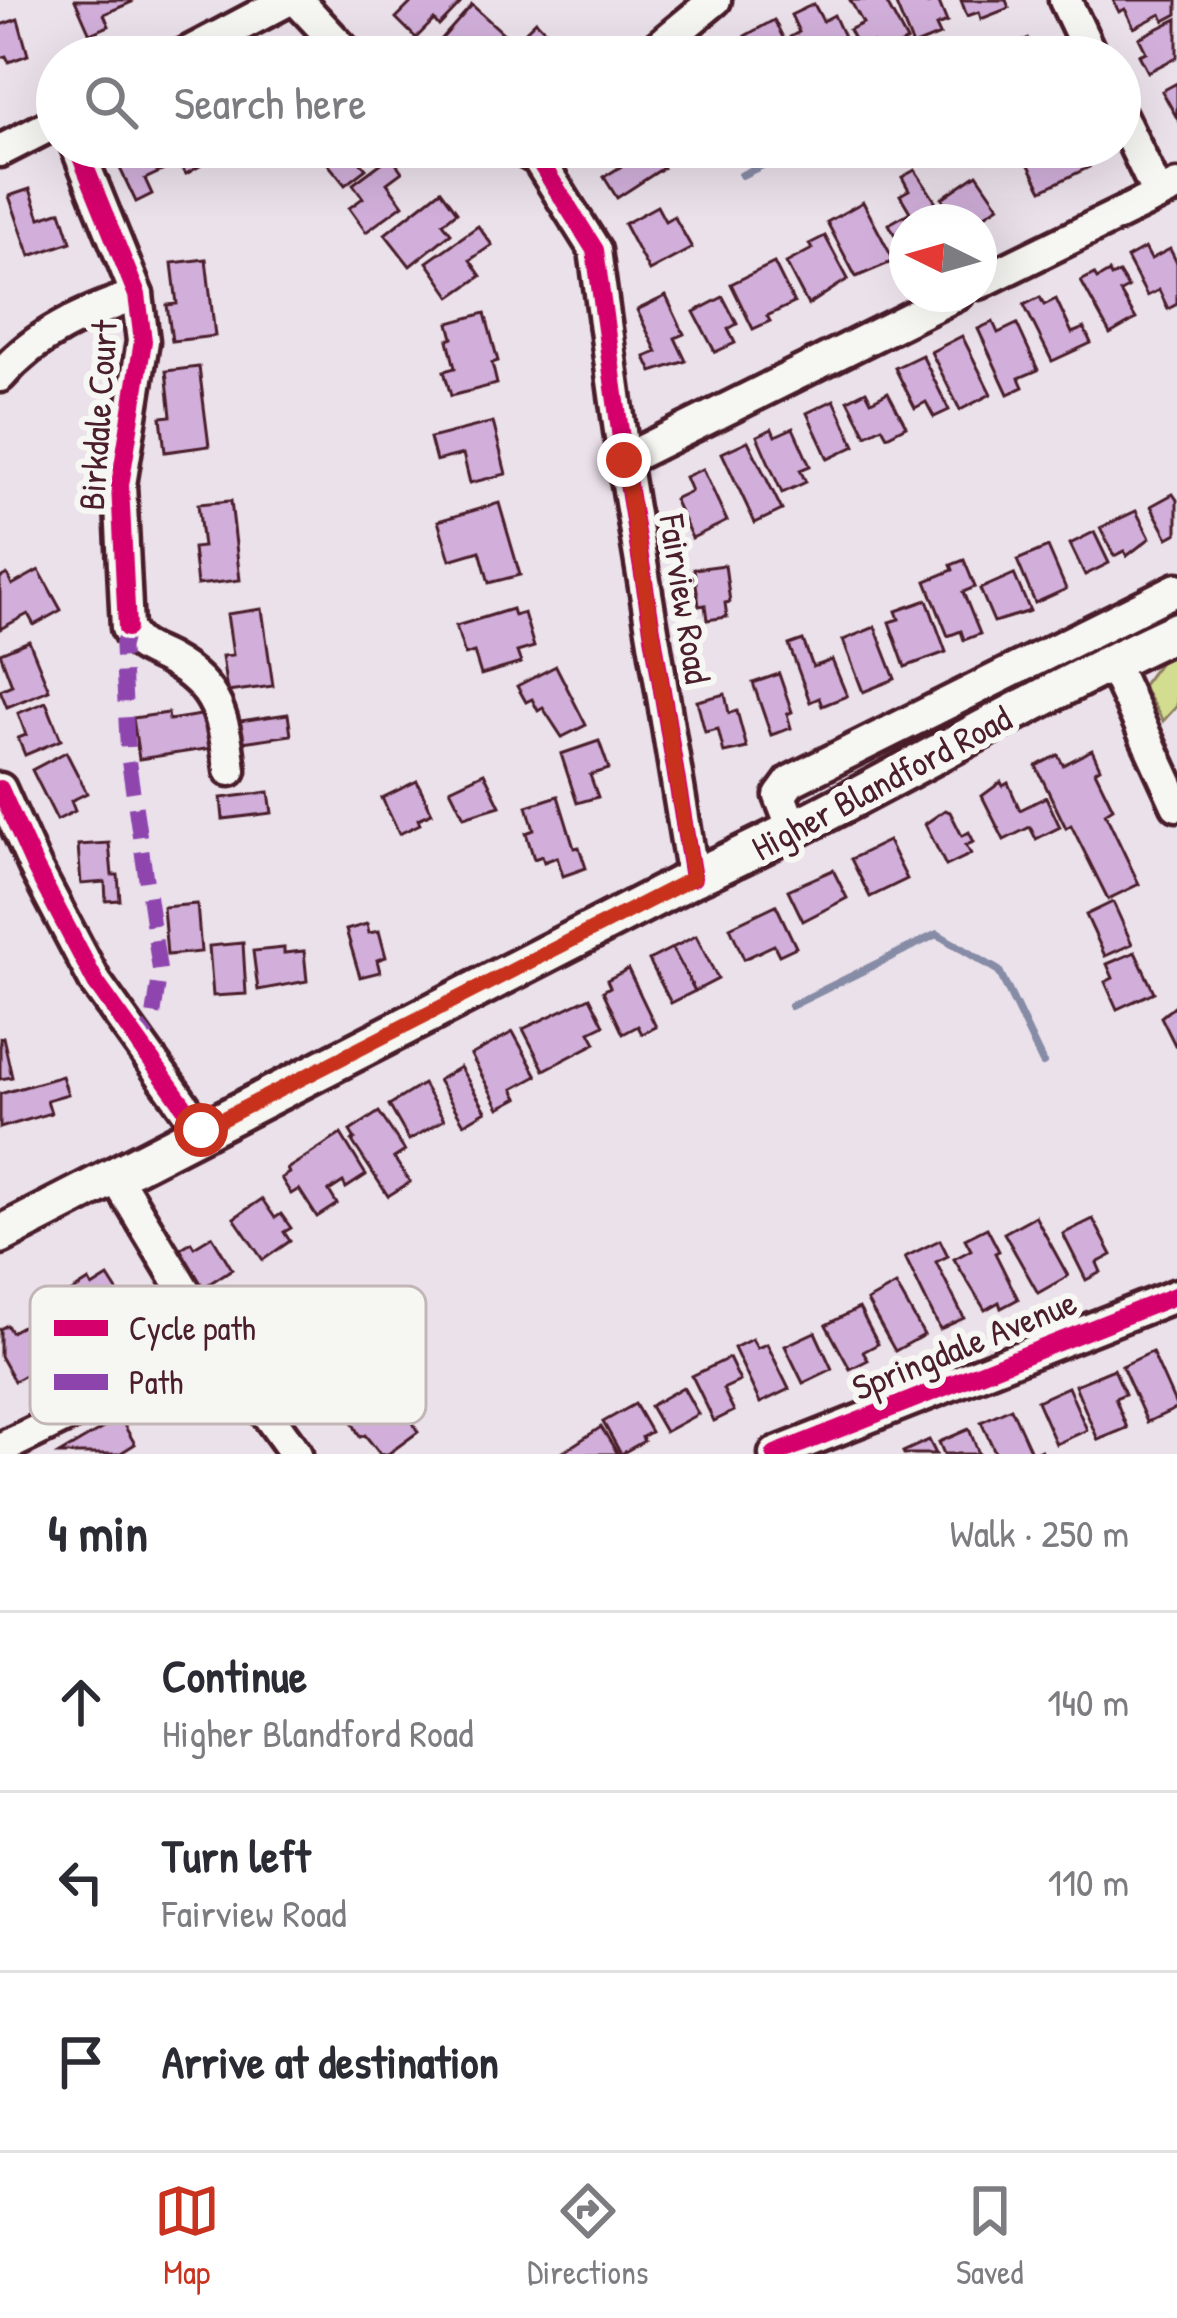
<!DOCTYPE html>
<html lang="en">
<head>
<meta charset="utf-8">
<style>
	body { margin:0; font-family:"Patrick Hand",sans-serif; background:#f2f2f3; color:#2b2b33 }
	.compass { position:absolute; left:889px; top:204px; width:108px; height:108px; border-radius:50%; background:#fff; box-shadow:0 12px 48px #0002; rotate:275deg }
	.stop { position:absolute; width:36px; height:36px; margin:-27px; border:9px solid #c8321e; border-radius:50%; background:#fff }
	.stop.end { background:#c8321e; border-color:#fff; box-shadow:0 3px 12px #0008 }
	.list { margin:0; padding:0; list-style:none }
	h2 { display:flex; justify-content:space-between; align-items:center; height:156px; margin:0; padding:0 48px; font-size:51px }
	h2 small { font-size:39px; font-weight:400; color:#7c7c81 }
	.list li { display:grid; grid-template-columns:78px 1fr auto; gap:36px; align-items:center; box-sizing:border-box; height:180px; padding:0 48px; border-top:3px solid #e1e1e2 }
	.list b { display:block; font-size:45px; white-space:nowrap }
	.list p { margin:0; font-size:39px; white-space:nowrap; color:#7c7c81 }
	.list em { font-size:39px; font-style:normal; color:#7c7c81 }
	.icon { flex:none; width:66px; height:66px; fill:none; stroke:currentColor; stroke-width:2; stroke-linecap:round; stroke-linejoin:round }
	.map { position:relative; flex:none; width:1177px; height:1454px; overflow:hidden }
	.search { position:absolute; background:#fff; box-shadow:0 12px 48px #0002; left:36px; right:36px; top:36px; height:132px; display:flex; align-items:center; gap:30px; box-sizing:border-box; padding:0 42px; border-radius:66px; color:#7c7c81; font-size:45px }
	.sheet { height:696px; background:#fff }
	nav { display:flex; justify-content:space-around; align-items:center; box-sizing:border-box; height:168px; border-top:3px solid #e1e1e2; background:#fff; font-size:33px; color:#7c7c81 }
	nav a { display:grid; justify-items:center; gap:6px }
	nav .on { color:#c8321e }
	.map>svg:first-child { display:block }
	.green { fill:#d2dd90; stroke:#8e7e5e; stroke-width:3 }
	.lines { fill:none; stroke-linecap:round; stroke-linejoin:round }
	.stream { stroke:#878ca6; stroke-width:8 }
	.building { fill:#d1afda; stroke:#4a1f2b; stroke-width:3 }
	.minor-casing { stroke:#4a1f2b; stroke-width:39 }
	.major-casing { stroke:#4a1f2b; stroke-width:45 }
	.minor { stroke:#f6f6f2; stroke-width:30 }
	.major { stroke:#f6f6f2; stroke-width:36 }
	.quiet { stroke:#8e44ad; stroke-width:15; stroke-dasharray:30 15; stroke-linecap:butt }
	.cycleway-casing { stroke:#f6f6f2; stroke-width:26 }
	.cycleway { stroke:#d6006c; stroke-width:18 }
	.route { stroke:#c8321e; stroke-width:15 }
	.labels { text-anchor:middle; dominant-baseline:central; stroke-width:12; stroke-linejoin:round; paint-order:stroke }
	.street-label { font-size:36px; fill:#4a1f2b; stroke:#f6f6f2 }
	.key { fill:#f6f6f2; stroke:#c2b6b6; stroke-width:3 }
	.key-label { font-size:33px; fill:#4a1f2b }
</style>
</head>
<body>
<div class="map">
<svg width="1177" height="1454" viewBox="0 0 1177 1454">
	<rect width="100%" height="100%" fill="#ebe1eb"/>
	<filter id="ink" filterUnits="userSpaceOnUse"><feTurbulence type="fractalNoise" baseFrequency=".00833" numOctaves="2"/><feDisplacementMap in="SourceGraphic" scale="24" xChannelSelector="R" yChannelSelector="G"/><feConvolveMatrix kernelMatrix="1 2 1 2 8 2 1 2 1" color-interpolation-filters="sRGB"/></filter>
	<g filter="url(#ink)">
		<path class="green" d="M1177,646V706L1163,721L1142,686L1169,650Z"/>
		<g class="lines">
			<g class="stream">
				<path d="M742,175L800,147"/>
				<path d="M791,1006L937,934L999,971L1043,1063"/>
			</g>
		</g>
		<g class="building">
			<path d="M75,0H131L132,2L104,14L109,26L90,34Z"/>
			<path d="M414,0H456L460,4L439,26L434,20L416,38L396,18Z"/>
			<path d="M850,0H885L907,41L879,56L873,43L860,50L849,30L863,23Z"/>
			<path d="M894,0H925L927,4L938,0L947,22L936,26L940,35L913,46Z"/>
			<path d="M961,0H1006L1009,8L981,19L979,12L967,16Z"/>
			<path d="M1113,0H1177V14L1164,21L1161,14L1134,28L1125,9L1119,12Z"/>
			<path d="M814,4L823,21L834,15L845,39L808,57H800L790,37L799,32L791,15Z"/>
			<path d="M472,5L505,35L486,57H454L438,43Z"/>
			<path d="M18,19L28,55L9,62L6,56L0,58V25Z"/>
			<path d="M1177,19V57L1148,72L1139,55L1146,52L1139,38Z"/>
			<path d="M774,20L793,57H754L745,36Z"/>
			<path d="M536,21L562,48L553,57H499Z"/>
			<path d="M1028,39L1037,57H990Z"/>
			<path d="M1177,83V118L1162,91Z"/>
			<path d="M130,147H155L166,169L145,179L152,194L136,202L116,160L133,152Z"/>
			<path d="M168,147H201L193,153L200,166L186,174Z"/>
			<path d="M329,147H369L356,157L366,169L345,185L320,154Z"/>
			<path d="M626,147H650L663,168L617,198L604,177L633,159Z"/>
			<path d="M1026,147H1079L1089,167L1042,190L1021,150Z"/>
			<path d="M391,156L402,172L387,183L403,205L366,232L349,208L363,198L353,184Z"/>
			<path d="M915,170L949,222H907V249L903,251L889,224L910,212L900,195L909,190L902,177Z"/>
			<path d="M977,174L999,206L980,218L978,214L957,222L942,198Z"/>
			<path d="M30,189L40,218L61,211L71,242L30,256L9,196Z"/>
			<path d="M441,190L457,212L443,223L451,233L410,266L385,234Z"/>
			<path d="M863,202L894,261L856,277L827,222Z"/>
			<path d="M657,206L665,221L674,216L692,248L649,271L624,224Z"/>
			<path d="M478,226L492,245L470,260L481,276L451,297L427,262Z"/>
			<path d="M825,236L848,279L808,305L786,263L812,249L809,244Z"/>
			<path d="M1145,248L1151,259L1170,249L1177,263V304L1168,309L1159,290L1147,296L1127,258Z"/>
			<path d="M206,259L215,336L172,341L167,305L177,304L172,263Z"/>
			<path d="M774,263L794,303L767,316L770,321L753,329L731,284Z"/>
			<path d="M1109,272L1111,277L1119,273L1128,288L1120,292L1136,319L1110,334L1081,281L1094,274L1097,279Z"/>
			<path d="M666,296L684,334L675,338L686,361L652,372L645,357L657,352L637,310Z"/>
			<path d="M723,297L737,324L728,329L735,343L715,352L694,312Z"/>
			<path d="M1040,297L1044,305L1056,299L1072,333L1084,328L1091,343L1052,361L1024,305Z"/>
			<path d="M485,313L498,361L492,363L497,384L451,396L444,371L455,368L448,340L453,338L449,323Z"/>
			<path d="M993,322L998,333L1017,324L1038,370L1019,378L1023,387L1008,394L978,329Z"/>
			<path d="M962,336L991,394L960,410L931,352Z"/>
			<path d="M922,355L949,410L934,417L926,402L915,408L895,368Z"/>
			<path d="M199,367L209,446L165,452L161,417L171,416L166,371Z"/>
			<path d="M866,391L871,401L888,392L906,426L887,436L882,427L866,435L848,400Z"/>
			<path d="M834,400L855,446L828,459L807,413Z"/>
			<path d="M493,422L506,474L470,483L463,454L436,461L430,438Z"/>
			<path d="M793,428L810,466L800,470L806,482L782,493L757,436L772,429L775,436Z"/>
			<path d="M748,441L782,510L755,523L722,453Z"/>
			<path d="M703,469L727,521L692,538L674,499L691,491L685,477Z"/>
			<path d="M1173,494L1177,500V533L1168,538L1151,506Z"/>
			<path d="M231,501L240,580L197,585L193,548L203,547L198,504Z"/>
			<path d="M499,503L520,575L489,583L480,551L450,560L438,521Z"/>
			<path d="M1136,511L1150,538L1127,556L1124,551L1114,556L1100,528Z"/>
			<path d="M1094,532L1109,563L1085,575L1070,544Z"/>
			<path d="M1048,547L1066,589L1035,603L1017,560Z"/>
			<path d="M964,560L975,587L963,592L980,634L964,640L961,631L948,636L926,581L953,570L951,565Z"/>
			<path d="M725,565L730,602L725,603L727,617L707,620L705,605L699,606L694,569Z"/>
			<path d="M39,570L61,610L34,625L28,614L0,629V578L7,574L12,585Z"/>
			<path d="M1014,574L1030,611L994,622L980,589Z"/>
			<path d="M927,600L946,652L905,667L889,622L899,619L896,611Z"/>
			<path d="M262,609L273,686L227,692L222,656L233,655L227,614Z"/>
			<path d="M512,609L514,616L524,613L534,647L517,652L521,663L481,675L474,652L465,655L456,626Z"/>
			<path d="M875,627L895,679L863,692L843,640Z"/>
			<path d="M803,640L813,667L832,660L847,696L822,706L819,698L810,702L789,645Z"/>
			<path d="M29,641L49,690L7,707L0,690L12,685L0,653Z"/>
			<path d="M556,666L586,725L562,737L543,708L538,711L532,699L526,702L517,686Z"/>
			<path d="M779,674L792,712L787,714L791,728L771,735L753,683Z"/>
			<path d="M725,694L729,713L737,711L747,748L724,753L718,729L705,732L697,701Z"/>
			<path d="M46,702L61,740L25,755L18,738L26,735L18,713Z"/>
			<path d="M168,713L169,720L207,714L212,748L139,759L133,718Z"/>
			<path d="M288,714L291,735L242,742L240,721Z"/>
			<path d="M599,741L609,769L590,775L598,797L577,803L561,754Z"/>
			<path d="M1092,750L1100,768L1095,771L1113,808L1105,813L1139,884L1108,899L1071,825L1066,828L1036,766L1058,755L1063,765Z"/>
			<path d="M66,752L87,793L71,801L75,811L57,820L32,770Z"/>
			<path d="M484,773L500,806L464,817L450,789Z"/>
			<path d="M417,781L432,813L418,819L420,824L399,834L382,798Z"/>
			<path d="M1001,782L1003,786L1008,783L1020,810L1046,797L1060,827L1036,839L1030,827L1004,840L982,796Z"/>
			<path d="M269,792L272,813L223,819L221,798Z"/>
			<path d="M558,796L574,848L579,847L586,868L563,876L557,857L544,862L542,856L534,859L526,833L534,830L527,806Z"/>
			<path d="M945,810L950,812L962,836L969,832L974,842L966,845L971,854L946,866L925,824Z"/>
			<path d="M888,841L907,879L870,897L851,859Z"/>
			<path d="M109,843L112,875H118L120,900L106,901L105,882L81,884L78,845Z"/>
			<path d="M833,870L847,898L803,921L788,890Z"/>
			<path d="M1113,902L1132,944L1105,956L1086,915Z"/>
			<path d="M197,904L201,952L167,955L163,907Z"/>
			<path d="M776,905L796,947L779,955L774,945L744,959L730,927Z"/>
			<path d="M367,924L369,933L379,931L386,957L377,960L380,972L360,977L346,930Z"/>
			<path d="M696,936L718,979L695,991L672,948Z"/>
			<path d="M243,943L246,994L213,996L209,946Z"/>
			<path d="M284,948V953L304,951L307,981L258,990L253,951Z"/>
			<path d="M672,948L695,991L671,1003L649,960Z"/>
			<path d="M1135,952L1154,992L1117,1009L1105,982L1113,978L1107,964Z"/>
			<path d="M628,969L656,1027L642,1034L638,1026L623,1034L603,991L610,987L607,980Z"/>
			<path d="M590,997L604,1025L590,1032L596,1043L544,1070L523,1029Z"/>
			<path d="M1177,1004V1044L1175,1045L1161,1017Z"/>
			<path d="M513,1032L537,1076L513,1089L518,1098L499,1108L471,1055Z"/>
			<path d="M3,1037L12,1077L0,1079V1038Z"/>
			<path d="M460,1067L486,1111L464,1124L438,1080Z"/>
			<path d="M62,1076L68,1094L47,1100L51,1113L0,1128V1094Z"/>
			<path d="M423,1084L444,1120L409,1140L389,1105Z"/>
			<path d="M379,1112L405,1151L394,1158L410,1182L388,1196L352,1141L355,1139L350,1131Z"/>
			<path d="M341,1134L366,1175L346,1188L343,1182L329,1191L337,1204L317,1217L299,1189L291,1194L281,1178L289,1173L287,1169Z"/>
			<path d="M262,1199L275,1218L281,1214L291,1228L284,1232L290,1241L263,1260L234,1218Z"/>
			<path d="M1035,1216L1068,1276L1038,1293L1004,1233Z"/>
			<path d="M1093,1219L1112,1255L1097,1263L1101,1272L1086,1280L1063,1234Z"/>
			<path d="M987,1228L999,1251L995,1253L1018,1299L1001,1308L999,1302L985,1310L954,1259L971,1250L965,1239Z"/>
			<path d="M212,1236L232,1269L201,1289L177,1251L191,1242L194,1247Z"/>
			<path d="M940,1240L948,1256L936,1262L964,1318L940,1329L905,1257Z"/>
			<path d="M108,1277L122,1299L106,1309L116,1325L78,1349L51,1305L89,1281L92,1287Z"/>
			<path d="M896,1285L924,1335L895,1351L867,1301Z"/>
			<path d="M859,1308L878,1344L863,1352L868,1360L850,1369L826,1325Z"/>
			<path d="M35,1319L53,1350L28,1364L32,1371L14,1381L0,1356V1329L7,1325L11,1332Z"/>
			<path d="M815,1332L832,1369L803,1383L785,1346Z"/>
			<path d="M752,1339L757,1348L767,1344L789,1389L760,1403L734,1348Z"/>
			<path d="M1152,1352L1177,1408L1147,1422L1122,1366Z"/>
			<path d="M729,1358L740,1381L723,1389L734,1411L714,1421L692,1376Z"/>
			<path d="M1114,1369L1125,1394L1115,1398L1127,1428L1098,1440L1075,1385Z"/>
			<path d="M683,1387L698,1414L665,1432L650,1406Z"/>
			<path d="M1068,1387L1087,1430L1056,1444L1037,1401Z"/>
			<path d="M379,1402L388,1419L401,1413L405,1421L410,1418L418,1432L388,1454H380L365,1435L360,1437L350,1418Z"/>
			<path d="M635,1404L651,1432L642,1437L644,1441L621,1454L603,1422Z"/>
			<path d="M1011,1408L1032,1454L1041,1450L1043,1454H996L981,1422Z"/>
			<path d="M120,1418L135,1444L119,1454H59Z"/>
			<path d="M601,1427L618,1454H560Z"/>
			<path d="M969,1429L979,1454H944L939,1442Z"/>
			<path d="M929,1440L936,1454H904L903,1452Z"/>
		</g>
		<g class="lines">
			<g class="minor-casing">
				<g id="minor">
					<path d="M297,0L350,57"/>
					<path d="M1065,0L1092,57"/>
					<path d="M180,57L288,0"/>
					<path d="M646,57L715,0"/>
					<path d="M1120,115L1158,194"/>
					<path d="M77,147L137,295L143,341L120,485L127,628C136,648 152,650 170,660C219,687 224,719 230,770"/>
					<path d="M517,147L538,159L595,250L624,460L693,878"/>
					<path d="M0,151L57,122"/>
					<path d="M979,283L1177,186"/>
					<path d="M0,376C37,333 85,313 137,295"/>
					<path d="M624,460L958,294"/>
					<path d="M1111,661L1177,805"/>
					<path d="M0,789L36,869L96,983L201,1130"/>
					<path d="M794,832L780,796L791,781L1177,589"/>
					<path d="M114,1174L216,1343L296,1454"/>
					<path d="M0,1449L216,1343"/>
					<path d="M775,1454L1177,1295"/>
				</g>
			</g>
			<g class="major-casing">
				<path id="major" d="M0,1235L693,878C858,803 1012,707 1177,631"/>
			</g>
			<use href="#minor" class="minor"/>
			<use href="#major" class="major"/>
			<path class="quiet" d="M127,628L122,647L128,758L160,973L152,1026L135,1039"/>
			<g class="cycleway-casing">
				<g id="cycleway">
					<path d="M77,147L137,295L143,341L120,485L127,628"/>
					<path d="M517,147L538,159L595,250L624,460L693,878"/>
					<path d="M0,789L36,869L96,983L201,1130"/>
					<path d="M775,1454L1177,1295"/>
				</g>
			</g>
			<use href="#cycleway" class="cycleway"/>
		</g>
	</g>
	<g class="lines" filter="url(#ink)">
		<path class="route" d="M201,1130L693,878L624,460"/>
	</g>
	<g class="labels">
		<g class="street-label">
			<text transform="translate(97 415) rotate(-86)">Birkdale Court</text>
			<text transform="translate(686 599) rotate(81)">Fairview Road</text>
			<text transform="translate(881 782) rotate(-28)">Higher Blandford Road</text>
			<text transform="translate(964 1344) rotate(-22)">Springdale Avenue</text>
		</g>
	</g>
	<rect x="30" y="1286" width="396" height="138" rx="18" class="key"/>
	<rect x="54" y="1320" width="54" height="16" fill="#d6006c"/>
	<rect x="54" y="1374" width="54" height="16" fill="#8e44ad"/>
	<g class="key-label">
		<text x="129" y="1340">Cycle path</text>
		<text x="129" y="1394">Path</text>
	</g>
</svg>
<svg class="compass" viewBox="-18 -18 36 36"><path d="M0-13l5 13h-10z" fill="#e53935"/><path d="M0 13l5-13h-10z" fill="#7c7c81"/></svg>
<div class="stop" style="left:201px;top:1130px"></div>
<div class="stop end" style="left:624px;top:460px"></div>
<div class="search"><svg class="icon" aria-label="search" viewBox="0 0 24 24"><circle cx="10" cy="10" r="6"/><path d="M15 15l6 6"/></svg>Search here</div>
</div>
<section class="sheet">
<h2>4 min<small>Walk · 250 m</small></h2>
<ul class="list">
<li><svg class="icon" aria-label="ahead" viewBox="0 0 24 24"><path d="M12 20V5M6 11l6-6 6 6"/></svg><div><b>Continue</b><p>Higher Blandford Road</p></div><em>140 m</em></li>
<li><svg class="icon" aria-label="left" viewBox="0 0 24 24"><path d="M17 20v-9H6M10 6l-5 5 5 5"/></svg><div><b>Turn left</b><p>Fairview Road</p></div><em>110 m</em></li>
<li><svg class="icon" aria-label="arrive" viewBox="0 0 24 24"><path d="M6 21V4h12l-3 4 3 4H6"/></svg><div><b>Arrive at destination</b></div></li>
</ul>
</section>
<nav>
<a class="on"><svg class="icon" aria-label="map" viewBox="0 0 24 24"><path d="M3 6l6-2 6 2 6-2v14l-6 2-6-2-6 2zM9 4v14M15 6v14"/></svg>Map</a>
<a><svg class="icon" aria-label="directions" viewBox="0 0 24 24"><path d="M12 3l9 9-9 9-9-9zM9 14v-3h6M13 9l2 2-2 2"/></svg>Directions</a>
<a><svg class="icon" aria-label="saved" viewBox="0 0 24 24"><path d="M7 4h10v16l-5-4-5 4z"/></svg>Saved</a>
</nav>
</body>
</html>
